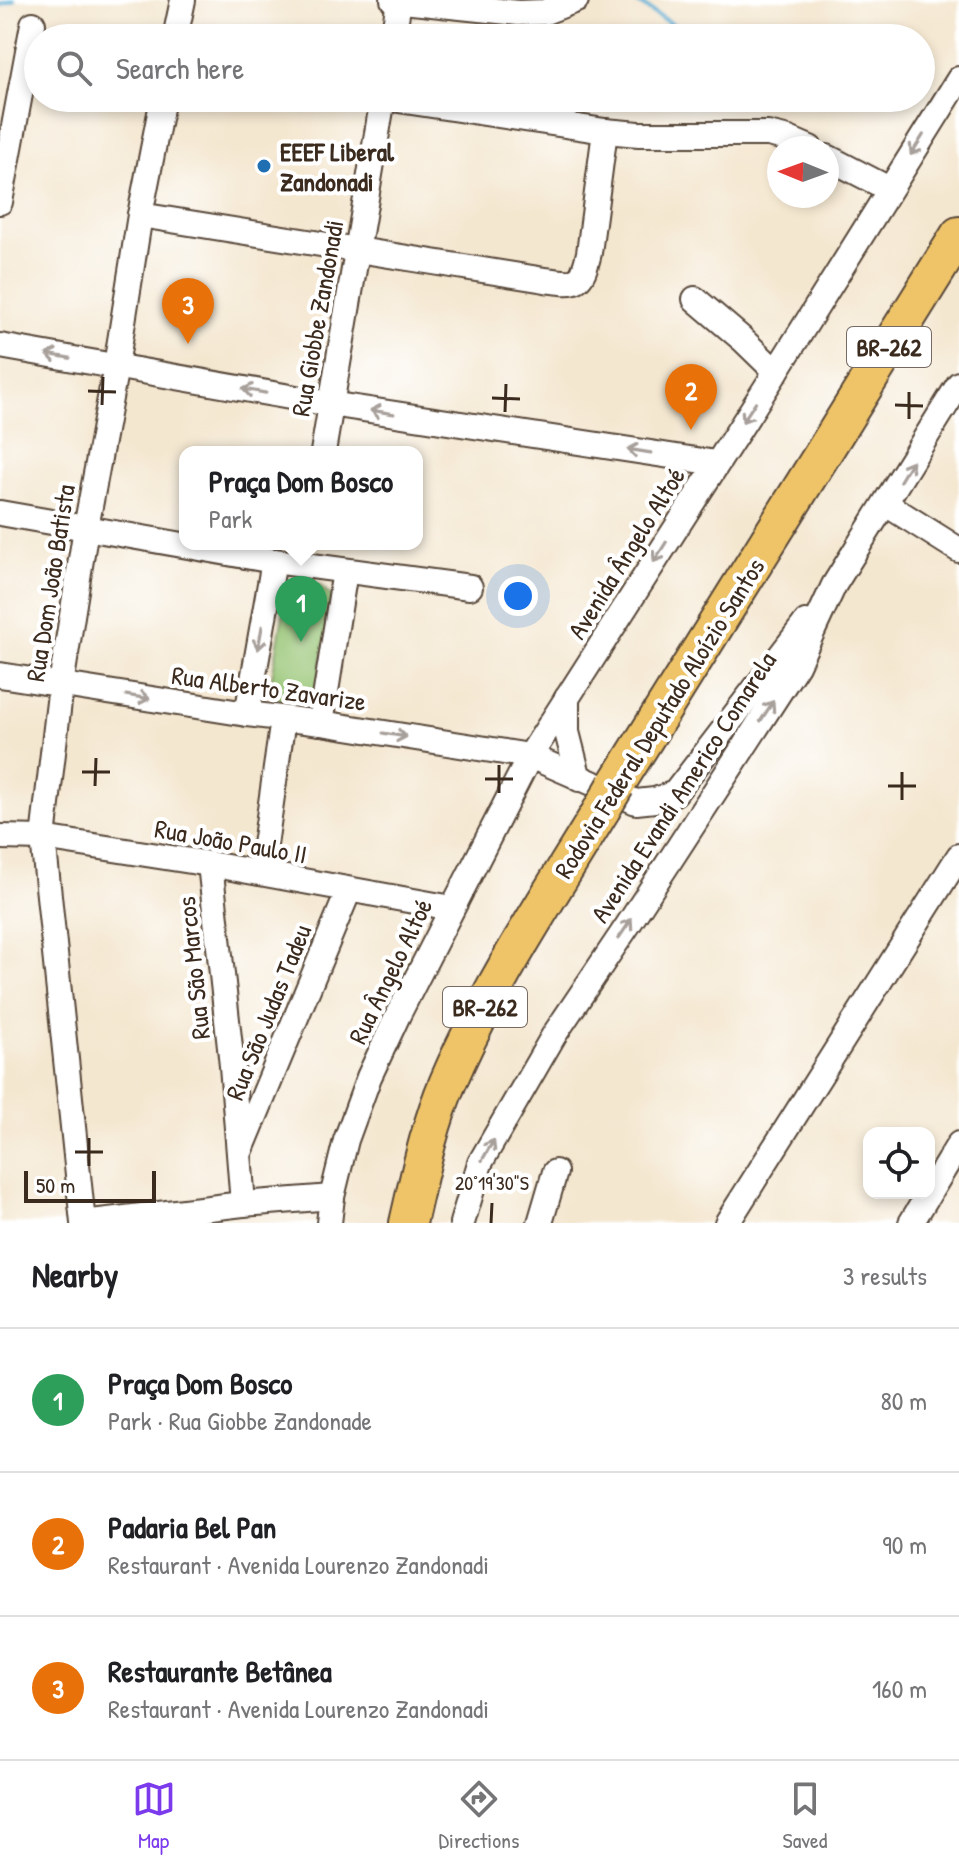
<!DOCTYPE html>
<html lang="en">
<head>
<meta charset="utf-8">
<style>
	body { margin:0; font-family:"Patrick Hand",sans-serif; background:#f2f2f2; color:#202124 }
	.controls { position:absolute; right:24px; bottom:24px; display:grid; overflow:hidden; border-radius:16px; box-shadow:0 4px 12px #0003 }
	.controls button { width:72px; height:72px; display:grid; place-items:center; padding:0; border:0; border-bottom:2px solid #e0e0e0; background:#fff; color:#202124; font:40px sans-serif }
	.compass { position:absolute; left:767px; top:136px; width:72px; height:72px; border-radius:50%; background:#fff; box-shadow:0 4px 12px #0003; rotate:271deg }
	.scale { position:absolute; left:24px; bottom:20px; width:132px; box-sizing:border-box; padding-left:8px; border:4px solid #3b2a1e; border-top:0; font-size:22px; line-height:28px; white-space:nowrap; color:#3b2a1e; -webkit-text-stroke:6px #fff; paint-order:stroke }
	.you { position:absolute; left:518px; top:596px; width:28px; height:28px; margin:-20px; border:6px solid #fff; border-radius:50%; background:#1a73e8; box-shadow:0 0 0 12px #1a73e833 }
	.badge { display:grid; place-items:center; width:52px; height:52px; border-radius:50%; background:#7c3aed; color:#fff; font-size:26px; font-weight:700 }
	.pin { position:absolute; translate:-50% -66px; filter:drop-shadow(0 2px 4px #0008) }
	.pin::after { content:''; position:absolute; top:42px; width:28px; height:24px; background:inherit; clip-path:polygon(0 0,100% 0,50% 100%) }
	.popup { position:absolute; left:179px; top:446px; width:244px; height:104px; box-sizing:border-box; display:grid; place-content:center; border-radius:16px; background:#fff; filter:drop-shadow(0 2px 6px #0005); font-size:26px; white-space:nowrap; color:#757577 }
	.popup b { font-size:30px; color:#202124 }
	.popup::after { content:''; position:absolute; left:50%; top:100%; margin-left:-16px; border:16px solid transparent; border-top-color:#fff }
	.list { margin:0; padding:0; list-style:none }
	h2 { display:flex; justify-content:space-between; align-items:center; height:104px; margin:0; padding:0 32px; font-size:34px }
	h2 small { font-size:26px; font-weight:400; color:#757577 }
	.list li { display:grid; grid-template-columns:52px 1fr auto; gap:24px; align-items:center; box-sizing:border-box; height:144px; padding:0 32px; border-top:2px solid #e0e0e0 }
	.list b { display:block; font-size:30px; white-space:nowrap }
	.list p { margin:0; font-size:26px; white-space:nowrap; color:#757577 }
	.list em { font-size:26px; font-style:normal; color:#757577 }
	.icon { flex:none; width:44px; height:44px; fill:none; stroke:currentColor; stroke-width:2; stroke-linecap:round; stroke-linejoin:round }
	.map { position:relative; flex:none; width:959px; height:1223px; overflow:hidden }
	.search { position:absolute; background:#fff; box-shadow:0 4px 12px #0003; left:24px; right:24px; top:24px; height:88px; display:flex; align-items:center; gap:20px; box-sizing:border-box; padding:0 28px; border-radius:44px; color:#757577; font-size:30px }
	.sheet { height:536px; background:#fff }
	nav { display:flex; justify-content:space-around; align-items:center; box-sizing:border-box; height:112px; border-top:2px solid #e0e0e0; background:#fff; font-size:22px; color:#757577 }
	nav a { display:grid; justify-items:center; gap:4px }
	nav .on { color:#7c3aed }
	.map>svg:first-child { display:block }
	.green { fill:#97c574; stroke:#697849; stroke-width:2 }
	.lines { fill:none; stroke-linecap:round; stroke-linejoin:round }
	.stream { stroke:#58add4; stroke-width:5 }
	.minor-casing { stroke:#574639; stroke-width:28 }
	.highway-casing { stroke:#574639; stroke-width:40 }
	.minor { stroke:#fff; stroke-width:24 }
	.highway { stroke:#efc469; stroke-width:36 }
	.highway-bridge-casing { stroke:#574639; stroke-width:40; stroke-linecap:butt }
	.highway-bridge { stroke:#efc469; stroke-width:36 }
	.oneway { stroke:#a79f9a }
	.ticks { fill:none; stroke:#3b2a1e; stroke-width:3 }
	.poi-dot { fill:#1f6fb2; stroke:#fff; stroke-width:3 }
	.labels { text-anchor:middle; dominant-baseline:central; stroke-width:8; stroke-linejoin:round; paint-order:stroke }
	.shield { fill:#fff; stroke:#766a62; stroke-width:2 }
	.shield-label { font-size:24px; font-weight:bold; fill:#3b2a1e }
	.poi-label { font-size:26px; font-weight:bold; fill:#3b2a1e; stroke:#fff; text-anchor:start }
	.street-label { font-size:26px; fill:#3b2a1e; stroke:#fff }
	.ticks-label { font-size:20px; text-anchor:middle; fill:#3b2a1e; stroke:#fff; stroke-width:8; stroke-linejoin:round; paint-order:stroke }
</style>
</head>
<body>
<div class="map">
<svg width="959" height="1223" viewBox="0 0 959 1223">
	<rect width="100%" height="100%" fill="#fff"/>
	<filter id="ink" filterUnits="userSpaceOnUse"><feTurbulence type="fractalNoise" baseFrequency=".0125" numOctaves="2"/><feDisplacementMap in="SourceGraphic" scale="16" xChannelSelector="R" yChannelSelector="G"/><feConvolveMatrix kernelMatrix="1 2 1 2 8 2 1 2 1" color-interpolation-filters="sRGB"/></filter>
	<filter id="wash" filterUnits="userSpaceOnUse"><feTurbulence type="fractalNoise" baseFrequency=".006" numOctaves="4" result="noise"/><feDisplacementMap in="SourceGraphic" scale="32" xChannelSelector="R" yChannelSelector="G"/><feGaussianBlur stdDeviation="1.8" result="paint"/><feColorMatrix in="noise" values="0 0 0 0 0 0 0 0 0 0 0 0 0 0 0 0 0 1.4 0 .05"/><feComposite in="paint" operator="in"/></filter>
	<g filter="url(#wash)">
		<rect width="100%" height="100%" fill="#f4e7d0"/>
		<path class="green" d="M306,580L320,586L332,596L316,699C301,720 280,703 270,687L288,587L296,581Z"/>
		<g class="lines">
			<g class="stream">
				<path d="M634,0L694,38"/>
				<path d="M0,5L13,0"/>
			</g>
		</g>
	</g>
	<g filter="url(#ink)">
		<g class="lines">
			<g class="minor-casing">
				<g id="minor">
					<path d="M393,0L518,13L545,12L576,0"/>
					<path d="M175,38L183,0"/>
					<path d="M393,38L399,1"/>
					<path d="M163,98L140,215L116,366L86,528L61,685L43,838L83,1223L243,1204L332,1197"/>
					<path d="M385,98L605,131L639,134H768L789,139L810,148"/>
					<path d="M827,157L889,189"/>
					<path d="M0,202L33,24"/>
					<path d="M140,215L545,280C577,284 581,286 589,253L605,131"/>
					<path d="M695,299L742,339L776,372"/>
					<path d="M0,346L330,404L716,463"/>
					<path d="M323,452L383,98"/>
					<path d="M886,504L959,550"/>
					<path d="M0,513L274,561L470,587"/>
					<path d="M0,675L247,714L321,723L530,756L636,802L655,800L675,793L806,622"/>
					<path d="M567,698V732L579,779"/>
					<path d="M247,714L274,561"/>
					<path d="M321,723L345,571"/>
					<path d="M0,837L43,838L210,864L452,908"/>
					<path d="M210,864L232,1066L243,1204"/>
					<path d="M261,873L283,719"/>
					<path d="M241,1150L349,890"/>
					<path d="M329,1223L332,1197L346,1140L369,1077L398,1015L530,756L776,372L959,79"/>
					<path d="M462,1223L480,1163L554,1035L628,925L797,665L834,585L959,384"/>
					<path d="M540,1223L555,1172"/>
					<path d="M727,1223L959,856"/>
					<path d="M911,1223L959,1144"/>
				</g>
			</g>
			<g class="highway-casing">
				<g id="highway">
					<path d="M616,785L959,235"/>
					<path d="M408,1223C419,1176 429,1126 448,1082C489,986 548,898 602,809"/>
				</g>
			</g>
			<use href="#minor" class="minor"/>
			<use href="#highway" class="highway"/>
			<g class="highway-bridge-casing">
				<path id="highway-bridge" d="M602,809L616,785"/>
			</g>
			<use href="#highway-bridge" class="highway-bridge"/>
		</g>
		<defs><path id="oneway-shaft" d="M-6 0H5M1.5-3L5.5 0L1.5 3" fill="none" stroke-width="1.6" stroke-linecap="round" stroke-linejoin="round" transform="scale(2)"/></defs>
		<g class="oneway">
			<use href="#oneway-shaft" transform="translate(917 145) rotate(122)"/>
			<use href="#oneway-shaft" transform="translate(58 356) rotate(-170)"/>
			<use href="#oneway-shaft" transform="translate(254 391) rotate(-170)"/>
			<use href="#oneway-shaft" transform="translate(382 412) rotate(-171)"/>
			<use href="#oneway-shaft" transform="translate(749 412) rotate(123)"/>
			<use href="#oneway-shaft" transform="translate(639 451) rotate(-171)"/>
			<use href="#oneway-shaft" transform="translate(906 471) rotate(-59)"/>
			<use href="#oneway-shaft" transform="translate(660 552) rotate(122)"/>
			<use href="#oneway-shaft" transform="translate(260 638) rotate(100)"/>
			<use href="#oneway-shaft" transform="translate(138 697) rotate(9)"/>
			<use href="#oneway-shaft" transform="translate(767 711) rotate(-57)"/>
			<use href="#oneway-shaft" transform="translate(395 735) rotate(9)"/>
			<use href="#oneway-shaft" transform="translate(625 929) rotate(-56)"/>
			<use href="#oneway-shaft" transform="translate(488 1150) rotate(-60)"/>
		</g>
	</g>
	<path class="ticks" d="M88,391L116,392M492,398L520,399M102,405L103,377M895,405L923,406M505,412L506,384M909,419V392M82,772H110M485,779H513M95,786L96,758M888,786H916M499,793V765M902,800V772M75,1152H103M89,1166V1138M491,1223L492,1203"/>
	<circle class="poi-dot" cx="264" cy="166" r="8"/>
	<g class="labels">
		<g class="shield">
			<rect x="847" y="327" width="84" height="40" rx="6"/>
			<rect x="443" y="987" width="84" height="40" rx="6"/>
		</g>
		<g class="shield-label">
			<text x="889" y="347">BR-262</text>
			<text x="485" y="1007">BR-262</text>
		</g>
		<g class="poi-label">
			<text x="280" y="151">EEEF Liberal<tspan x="280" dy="30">Zandonadi</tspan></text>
		</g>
		<g class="street-label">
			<text transform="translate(317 318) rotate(-80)">Rua Giobbe Zandonadi</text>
			<text transform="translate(626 553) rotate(-58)">Avenida Ângelo Altoé</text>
			<text transform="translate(50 583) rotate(-81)">Rua Dom João Batista</text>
			<text transform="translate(269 688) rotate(8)">Rua Alberto Zavarize</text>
			<text transform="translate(659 718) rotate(-58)">Rodovia Federal Deputado Aloízio Santos</text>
			<text transform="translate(683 787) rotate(-57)">Avenida Evandi Americo Comarela</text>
			<text transform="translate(231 841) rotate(10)">Rua João Paulo II</text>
			<text transform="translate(193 968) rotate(-96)">Rua São Marcos</text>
			<text transform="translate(390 971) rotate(-64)">Rua Ângelo Altoé</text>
			<text transform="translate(268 1012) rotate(-68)">Rua São Judas Tadeu</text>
		</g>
	</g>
	<g class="ticks-label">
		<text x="492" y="1190">20°19'30"S</text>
	</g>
</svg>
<div class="controls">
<button><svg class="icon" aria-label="locate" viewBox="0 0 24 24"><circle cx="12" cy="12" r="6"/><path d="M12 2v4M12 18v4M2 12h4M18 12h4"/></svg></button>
</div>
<svg class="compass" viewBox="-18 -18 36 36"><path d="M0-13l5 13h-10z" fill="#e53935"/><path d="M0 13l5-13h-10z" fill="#757577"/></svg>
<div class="scale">50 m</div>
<div class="you"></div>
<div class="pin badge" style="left:301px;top:642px;background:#2e9e5b">1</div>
<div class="popup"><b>Praça Dom Bosco</b>Park</div>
<div class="pin badge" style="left:691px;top:430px;background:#e8710a">2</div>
<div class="pin badge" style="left:188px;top:344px;background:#e8710a">3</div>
<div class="search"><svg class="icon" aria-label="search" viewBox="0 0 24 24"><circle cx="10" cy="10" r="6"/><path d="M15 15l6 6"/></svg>Search here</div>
</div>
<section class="sheet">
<h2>Nearby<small>3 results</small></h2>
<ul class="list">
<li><span class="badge" style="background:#2e9e5b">1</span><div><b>Praça Dom Bosco</b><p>Park · Rua Giobbe Zandonade</p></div><em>80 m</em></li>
<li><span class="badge" style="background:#e8710a">2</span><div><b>Padaria Bel Pan</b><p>Restaurant · Avenida Lourenzo Zandonadi</p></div><em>90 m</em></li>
<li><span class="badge" style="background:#e8710a">3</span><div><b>Restaurante Betânea</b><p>Restaurant · Avenida Lourenzo Zandonadi</p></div><em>160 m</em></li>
</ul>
</section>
<nav>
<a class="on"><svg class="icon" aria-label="map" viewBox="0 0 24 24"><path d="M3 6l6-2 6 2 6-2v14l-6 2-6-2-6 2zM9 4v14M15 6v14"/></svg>Map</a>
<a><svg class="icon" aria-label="directions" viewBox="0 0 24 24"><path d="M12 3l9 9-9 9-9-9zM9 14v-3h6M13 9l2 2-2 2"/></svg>Directions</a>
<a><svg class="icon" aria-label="saved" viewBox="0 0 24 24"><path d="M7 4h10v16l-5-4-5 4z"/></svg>Saved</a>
</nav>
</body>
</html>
